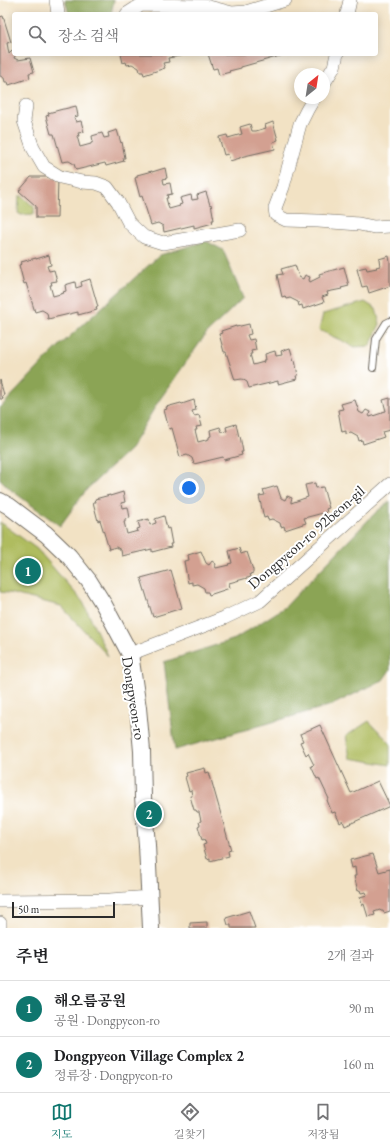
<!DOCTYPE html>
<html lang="ko">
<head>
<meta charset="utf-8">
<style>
	body { margin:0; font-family:"EB Garamond","Noto Serif KR",serif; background:#f6f6f6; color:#202124 }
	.compass { position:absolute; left:294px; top:68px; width:36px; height:36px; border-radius:50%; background:#fff; box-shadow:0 2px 10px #0003; rotate:30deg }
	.scale { position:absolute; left:12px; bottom:10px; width:103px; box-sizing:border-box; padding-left:4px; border:2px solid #2b2b2b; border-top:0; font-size:11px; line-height:14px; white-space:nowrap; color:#2b2b2b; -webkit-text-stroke:3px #fff; paint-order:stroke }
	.you { position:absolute; left:189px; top:488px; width:14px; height:14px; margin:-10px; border:3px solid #fff; border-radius:50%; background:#1a73e8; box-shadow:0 0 0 6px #1a73e833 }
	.badge { display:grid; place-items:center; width:26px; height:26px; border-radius:50%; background:#0f766e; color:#fff; font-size:13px; font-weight:700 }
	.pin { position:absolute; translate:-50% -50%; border:2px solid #fff; box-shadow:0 1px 4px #0006 }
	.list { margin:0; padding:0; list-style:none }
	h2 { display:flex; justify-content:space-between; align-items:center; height:52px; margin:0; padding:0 16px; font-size:17px }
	h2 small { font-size:13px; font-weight:400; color:#757577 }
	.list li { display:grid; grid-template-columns:26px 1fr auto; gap:12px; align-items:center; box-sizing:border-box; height:56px; padding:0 16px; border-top:1px solid #e0e0e0 }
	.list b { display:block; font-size:15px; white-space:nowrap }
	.list p { margin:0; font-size:13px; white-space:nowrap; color:#757577 }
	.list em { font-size:13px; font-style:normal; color:#757577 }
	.icon { flex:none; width:22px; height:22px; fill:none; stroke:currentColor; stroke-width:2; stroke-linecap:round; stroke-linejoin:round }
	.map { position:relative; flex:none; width:390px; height:928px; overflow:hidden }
	.search { position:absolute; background:#fff; box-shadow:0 2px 10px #0003; left:12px; right:12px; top:12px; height:44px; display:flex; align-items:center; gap:10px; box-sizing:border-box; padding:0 14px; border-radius:4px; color:#757577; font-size:15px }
	.sheet { height:164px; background:#fff }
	nav { display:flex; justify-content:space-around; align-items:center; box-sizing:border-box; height:56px; border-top:1px solid #e0e0e0; background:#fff; font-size:11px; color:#757577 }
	nav a { display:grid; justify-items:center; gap:2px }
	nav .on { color:#0f766e }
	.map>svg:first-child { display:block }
	.green { fill:#afbc5e; stroke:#6d7444 }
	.forest { fill:#8ba455; stroke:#5b6840 }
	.building { fill:#d3a091 }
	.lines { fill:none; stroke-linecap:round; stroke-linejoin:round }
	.service-casing { stroke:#716b61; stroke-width:8 }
	.minor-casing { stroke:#716b61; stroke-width:14 }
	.tertiary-casing { stroke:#716b61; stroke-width:18 }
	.service { stroke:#fff; stroke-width:6 }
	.minor { stroke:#fff; stroke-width:13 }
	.tertiary { stroke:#fff; stroke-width:16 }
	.labels { text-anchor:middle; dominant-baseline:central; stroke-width:4; stroke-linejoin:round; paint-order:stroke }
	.street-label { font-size:15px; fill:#2b2b2b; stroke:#fff }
</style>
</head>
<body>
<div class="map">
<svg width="390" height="928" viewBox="0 0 390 928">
	<rect width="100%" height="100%" fill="#fff"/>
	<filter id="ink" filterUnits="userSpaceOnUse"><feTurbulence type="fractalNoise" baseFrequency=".025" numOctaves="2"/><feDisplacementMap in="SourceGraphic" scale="8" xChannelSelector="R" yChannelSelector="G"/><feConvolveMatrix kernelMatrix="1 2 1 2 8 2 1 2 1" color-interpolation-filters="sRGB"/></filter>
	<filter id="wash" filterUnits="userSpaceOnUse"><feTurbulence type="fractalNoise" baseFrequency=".012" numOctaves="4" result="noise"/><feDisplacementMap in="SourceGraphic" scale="16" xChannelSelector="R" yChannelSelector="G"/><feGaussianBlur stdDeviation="0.9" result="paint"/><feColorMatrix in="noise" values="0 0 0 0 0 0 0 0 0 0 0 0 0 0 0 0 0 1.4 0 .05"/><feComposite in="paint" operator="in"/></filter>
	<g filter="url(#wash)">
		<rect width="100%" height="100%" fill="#f2e2c4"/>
		<g class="green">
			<path d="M19,196H22L34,207V214L21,215L18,213Z"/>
			<path d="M365,302L376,309L380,324L370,346L355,347L319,330L323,314Z"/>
			<path d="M0,522L37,549L83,602L108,656L61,606L9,593L0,592Z"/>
			<path d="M369,721L390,743V765L350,758L346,736Z"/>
		</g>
		<g class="forest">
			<path d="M65,0H114L111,14H69Z"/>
			<path d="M206,241L223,250L243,298L206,334L158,402L130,449L87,489L60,526L11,490L0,479V408L57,348L160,255Z"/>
			<path d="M390,501V670L383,680L332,705L175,750L164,662L235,639L285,607L375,513Z"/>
		</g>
		<g id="blocks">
			<g class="building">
				<path d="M3,16L11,42L7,43L9,54L12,51L14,52V54H16L14,58L18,60L30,58L34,72L29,73L30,78L9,85L8,82H5L4,78L0,76V17Z"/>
				<path d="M121,54H185V55L168,58L169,62L163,63L165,68L144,75L143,72H140L139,68L132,64L127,65L126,62L123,63Z"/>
				<path d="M208,54H287L241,67V68L229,71L230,72L219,75L217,68L213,69Z"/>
				<path d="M76,106L78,116L74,117L76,122L81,121L84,132L78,133L79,136H77L80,147L91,144V143L93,142L92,136L102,133L104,138L109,137L108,133L117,130L121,143L122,142L125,158H123L124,161L106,166L105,163L76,170L74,164L69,161L62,162L54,134H51L46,116L49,115L48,113L63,109H64Z"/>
				<path d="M273,122L278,140L273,142L275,149L240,157V158L230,161L228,154L224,155L219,137L227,135L228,138L242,134L240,127L250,124L252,131H256L266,128L265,125Z"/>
				<path d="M165,168L167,178L163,179L164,184L170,183L172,194L167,195L168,198H166L169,209L180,206L179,205L182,204L180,198L191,195L192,200L198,199L197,195L206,192L210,205L211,204L214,220H212L213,223L194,228V225L164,232L163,226L158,223L151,225L142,196L140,197L135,178L137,177V175L152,171V172Z"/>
				<path d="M31,177H58L57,218H36V206L19,191Z"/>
				<path d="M49,255L51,265L47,266L49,271L54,270L57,281L51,282L52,285H50L53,296L64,293L63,292L66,291L65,285L75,282L76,288L82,286L81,282L90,279L98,307H96L97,310L78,315V312L48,319L47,313L42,310L35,312L26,283L24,284L19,265L22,264L21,262L36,258V259Z"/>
				<path d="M389,256L390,262V286L369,293L367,286L362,287L357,269L366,267L367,270L377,268L376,267L380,266L379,259Z"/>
				<path d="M295,265L299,277L303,279L305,275L310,277L309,280L310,282L320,277L319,274L344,267L349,286L341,288L342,289L327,292L328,295L322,297L324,302L303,309L302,305L299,306L298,302L290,298L286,299L285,296L282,297L277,275L283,274L281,269Z"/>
				<path d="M249,324L251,334L247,335L249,340L254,339L256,350L251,351L252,354H250L253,365L264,362L263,360H266L265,354L275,351L276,356L282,355L281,351L290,348L294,361L295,360L298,376H296L297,379L278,384V381L249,388L247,382L242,379L235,380L226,352H224L219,334L222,333L221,331L236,326V327Z"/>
				<path d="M0,380L4,395L2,396L3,399H0Z"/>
				<path d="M390,398V430L382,432L384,437L363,444L362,440L359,441L358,437L351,433L346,434V431L342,432L338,410L343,409L341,404L355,400L359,412L363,414L366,410L370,412L369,415L370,417L382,413V412L386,411L383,400Z"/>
				<path d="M194,400L196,410L192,411L194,416L199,415L202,426L196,427L197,430H195L198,442L209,439V437L211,436L210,430L220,427L222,432L227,431L226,427L236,424L239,437L240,436L243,452H241L242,455L224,460L223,457L194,464L192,458L187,455L180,457L172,428L169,429L164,410L167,409L166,407L181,403L182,404Z"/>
				<path d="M315,483L316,488L323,487L328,505L329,508L326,509L327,512L304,518L306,523L285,530L284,526L281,527L280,523L272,519L268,520L267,517L264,518L259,496L265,495L263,490L277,486L281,498L285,500L287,496L292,498L291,501V503L308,497L305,485Z"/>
				<path d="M123,492L125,502L121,503L122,508L128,507L130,518L125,519V522H124L127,534L138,531L137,529L140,528L138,522L149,519L150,525L156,523L155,519L164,516L167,529L169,528L172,544H170L171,547L152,552V549L122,556L121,550L116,547L109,549L100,520L98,521L93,502H96L95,499L110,495V496Z"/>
				<path d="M239,548L241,554L247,552L253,570V573L250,574L251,577L229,583L230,588L209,595L208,592H205L204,588L197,584L192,585V582L188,583L184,561L189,560L188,555L201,551L206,563L209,565L212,561L216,564L215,566L216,568L229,565L228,564L232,563L229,551Z"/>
				<path d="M171,570L182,608L153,617L141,578Z"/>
				<path d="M320,725L351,793L378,781L390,806L345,826L343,821L340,823L335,812L332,813L327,800L329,799L319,778L317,779L311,766L314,765L308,753L306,755L300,742L303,741L300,734Z"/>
				<path d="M205,768L206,773L209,772L231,850L228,851L229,856L210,861V858L207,859L203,845L206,844L204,839L202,840L198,826L200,825L199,822L201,821L199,812H197L196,810H194L190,796H192L191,790L189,791L185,777L187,776L186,773Z"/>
				<path d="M373,854L379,872L390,869V911L384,913L383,911H381L380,910L374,912L375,915L368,917L364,904L362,905L360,897L367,895L366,892L361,893L360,890L358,891L354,876H356L355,867L352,868L350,860Z"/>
				<path d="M249,911L255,928H231V925H228L226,918Z"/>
				<path d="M207,922V928H190V923Z"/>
			</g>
		</g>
	</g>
	<g filter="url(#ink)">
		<use href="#blocks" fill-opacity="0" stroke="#716b61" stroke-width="1"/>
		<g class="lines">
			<g class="service-casing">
				<path id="service" d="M373,368L376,339L386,323L390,321"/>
			</g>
			<g class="minor-casing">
				<g id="minor">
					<path d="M56,0L58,14"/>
					<path d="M127,14L141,5L205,6L232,13L246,12L285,0"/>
					<path d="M347,14L350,0"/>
					<path d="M324,83L334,67L337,54"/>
					<path d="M314,98L307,110L300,124L283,187L275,208L276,215L286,220L318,221L359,224L374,227L390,226"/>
					<path d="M26,106L24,121L33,148L44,167L60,177L82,182L96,183L107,187L118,202L129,223L144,237L163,243L240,230"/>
					<path d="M130,654L224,618L260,601L390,484"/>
					<path d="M0,901L110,900L150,897"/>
					<path d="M0,923V928"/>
				</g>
			</g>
			<g class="tertiary-casing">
				<path id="tertiary" d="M0,501L9,506L46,534L69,556L89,581L104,605L130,654L138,708L142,751L143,797L147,845L151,928"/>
			</g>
			<use href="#service" class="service"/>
			<use href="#minor" class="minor"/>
			<use href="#tertiary" class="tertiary"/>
		</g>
	</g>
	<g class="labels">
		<g class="street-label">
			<text transform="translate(306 537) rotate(-41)">Dongpyeon-ro 92beon-gil</text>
			<text transform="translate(134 698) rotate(81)">Dongpyeon-ro</text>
		</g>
	</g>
</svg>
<svg class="compass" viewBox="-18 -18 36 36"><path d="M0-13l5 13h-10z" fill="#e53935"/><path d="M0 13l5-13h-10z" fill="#757577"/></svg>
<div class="scale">50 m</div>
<div class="you"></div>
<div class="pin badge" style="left:28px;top:571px">1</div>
<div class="pin badge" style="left:149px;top:814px">2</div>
<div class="search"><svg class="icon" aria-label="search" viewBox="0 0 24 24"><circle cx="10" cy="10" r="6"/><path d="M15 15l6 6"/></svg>장소 검색</div>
</div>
<section class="sheet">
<h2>주변<small>2개 결과</small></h2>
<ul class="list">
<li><span class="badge">1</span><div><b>해오름공원</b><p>공원 · Dongpyeon-ro</p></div><em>90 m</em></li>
<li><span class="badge">2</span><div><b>Dongpyeon Village Complex 2</b><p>정류장 · Dongpyeon-ro</p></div><em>160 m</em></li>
</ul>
</section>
<nav>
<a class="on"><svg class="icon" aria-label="map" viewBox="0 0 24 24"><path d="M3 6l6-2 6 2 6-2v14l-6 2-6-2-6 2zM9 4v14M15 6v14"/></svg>지도</a>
<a><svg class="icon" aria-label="directions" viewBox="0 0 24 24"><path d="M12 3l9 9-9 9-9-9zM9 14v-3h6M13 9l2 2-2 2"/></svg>길찾기</a>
<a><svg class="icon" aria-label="saved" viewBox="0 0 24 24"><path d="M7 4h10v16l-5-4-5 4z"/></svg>저장됨</a>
</nav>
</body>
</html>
